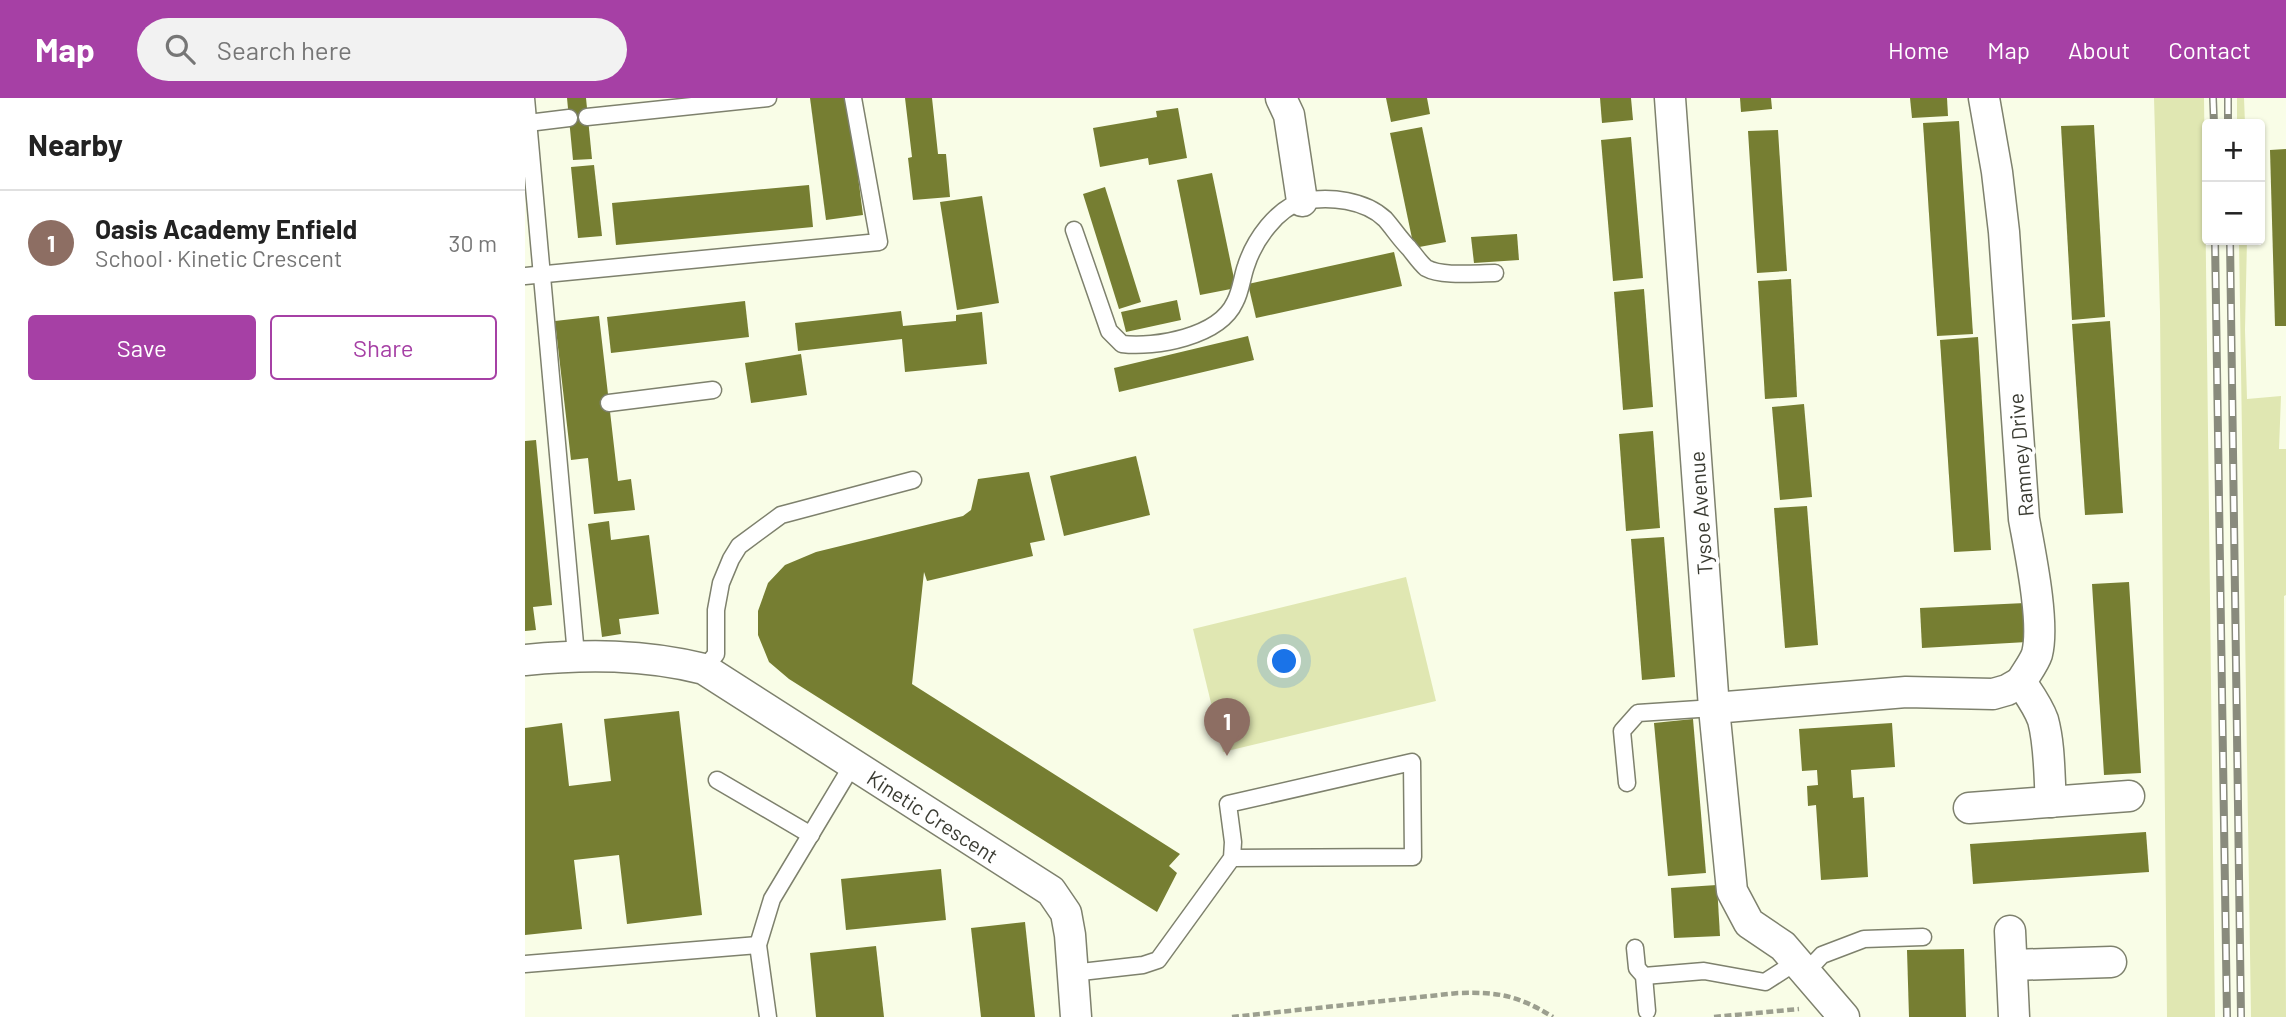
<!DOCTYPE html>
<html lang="en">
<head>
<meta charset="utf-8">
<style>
	body { margin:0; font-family:Barlow,sans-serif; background:#f2f2f2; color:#222 }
	.controls { position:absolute; right:21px; top:21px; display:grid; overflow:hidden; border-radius:7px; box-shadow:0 2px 5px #0004 }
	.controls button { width:63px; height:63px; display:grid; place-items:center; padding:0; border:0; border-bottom:2px solid #e0e0e0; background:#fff; color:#222; font:35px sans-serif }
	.you { position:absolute; left:760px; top:564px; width:24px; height:24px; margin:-18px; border:5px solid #fff; border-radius:50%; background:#1a73e8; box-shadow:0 0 0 10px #1a73e833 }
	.badge { display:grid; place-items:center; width:46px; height:46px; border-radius:50%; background:#a640a5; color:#fff; font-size:23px; font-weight:700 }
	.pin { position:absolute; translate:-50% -58px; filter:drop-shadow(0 2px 4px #0008) }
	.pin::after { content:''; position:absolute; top:37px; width:24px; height:21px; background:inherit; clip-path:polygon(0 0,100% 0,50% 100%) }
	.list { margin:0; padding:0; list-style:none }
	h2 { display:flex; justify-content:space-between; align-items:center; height:91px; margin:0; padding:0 28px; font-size:30px }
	h2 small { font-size:23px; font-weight:400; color:#767676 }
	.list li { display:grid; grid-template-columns:46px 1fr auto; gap:21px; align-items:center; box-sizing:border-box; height:105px; padding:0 28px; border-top:2px solid #e0e0e0 }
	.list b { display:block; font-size:26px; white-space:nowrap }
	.list p { margin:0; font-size:23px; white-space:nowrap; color:#767676 }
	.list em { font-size:23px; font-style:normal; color:#767676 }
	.actions { display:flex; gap:14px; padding:21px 28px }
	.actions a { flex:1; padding:16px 0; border:2px solid #a640a5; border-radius:7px; text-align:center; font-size:24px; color:#a640a5 }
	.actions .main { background:#a640a5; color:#fff }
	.icon { flex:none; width:38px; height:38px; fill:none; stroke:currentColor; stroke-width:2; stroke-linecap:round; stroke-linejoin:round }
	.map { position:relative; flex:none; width:1761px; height:919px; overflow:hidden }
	header { display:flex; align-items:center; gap:42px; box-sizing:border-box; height:98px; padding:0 35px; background:#a640a5; color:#fff }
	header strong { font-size:33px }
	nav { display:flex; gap:38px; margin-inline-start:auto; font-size:24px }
	.search { width:490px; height:63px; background:#f2f2f2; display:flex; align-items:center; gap:18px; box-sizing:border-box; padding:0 24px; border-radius:38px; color:#767676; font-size:26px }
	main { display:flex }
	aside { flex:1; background:#fff }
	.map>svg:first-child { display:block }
	.green { fill:#e0e7b2 }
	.building { fill:#767e32 }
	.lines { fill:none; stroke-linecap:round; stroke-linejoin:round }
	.lane-casing { stroke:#7e816d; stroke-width:19 }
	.street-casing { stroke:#7e816d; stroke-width:33 }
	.path { stroke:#9c9f8f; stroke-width:4.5; stroke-dasharray:7 3.5; stroke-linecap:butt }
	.lane { stroke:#fff; stroke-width:16 }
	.street { stroke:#fff; stroke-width:30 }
	.rail-casing { stroke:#898b7d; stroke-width:8 }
	.rail { stroke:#fff; stroke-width:5; stroke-dasharray:16; stroke-linecap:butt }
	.labels { text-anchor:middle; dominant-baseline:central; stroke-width:7; stroke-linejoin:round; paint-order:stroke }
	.street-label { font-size:21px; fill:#3a3b32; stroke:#fff }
</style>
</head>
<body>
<header>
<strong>Map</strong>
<div class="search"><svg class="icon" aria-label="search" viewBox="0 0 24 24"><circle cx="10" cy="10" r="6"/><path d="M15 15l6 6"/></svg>Search here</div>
<nav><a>Home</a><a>Map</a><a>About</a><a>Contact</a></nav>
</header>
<main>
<aside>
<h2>Nearby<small></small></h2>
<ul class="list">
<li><span class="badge" style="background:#8d6e63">1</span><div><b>Oasis Academy Enfield</b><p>School · Kinetic Crescent</p></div><em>30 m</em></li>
</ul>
<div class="actions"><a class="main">Save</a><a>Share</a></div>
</aside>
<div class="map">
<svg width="1761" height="919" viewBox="0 0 1761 919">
	<rect width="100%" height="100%" fill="#f9fde7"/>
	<g class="green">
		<path d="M1629,0H1679L1690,919H1642L1635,214Z"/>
		<path d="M1712,0H1719L1720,26H1712Z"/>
		<path d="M1714,142H1722L1720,232L1722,301L1756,298L1754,351H1761V497L1759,498L1761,919H1726Z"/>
		<path d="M881,479L911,603L698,654L668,531Z"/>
	</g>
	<g class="building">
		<path d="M42,0H61L67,61L48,62Z"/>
		<path d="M285,0H323L338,117L301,122Z"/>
		<path d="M380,0H407L413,56H421L425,99L388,102L383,60L387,59Z"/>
		<path d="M861,0H902L905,16L866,24Z"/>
		<path d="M1075,0H1106L1108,22L1077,25Z"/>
		<path d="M1215,0H1246L1247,11L1216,14Z"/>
		<path d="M1385,0H1422L1423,18L1387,20Z"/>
		<path d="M653,10L662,60L624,67L623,60L575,69L568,30L632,19L631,13Z"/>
		<path d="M1434,23L1448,236L1412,238L1398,25Z"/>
		<path d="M1569,27L1580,219L1547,222L1536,28Z"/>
		<path d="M897,29L921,144L889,150L865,35Z"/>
		<path d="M1253,32L1262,173L1232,175L1223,33Z"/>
		<path d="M1106,39L1118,180L1088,183L1076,42Z"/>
		<path d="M1761,51V228H1750L1745,52Z"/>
		<path d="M69,67L77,138L53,140L46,69Z"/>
		<path d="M687,75L711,190L675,197L652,82Z"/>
		<path d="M284,87L288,129L91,147L87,105Z"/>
		<path d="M580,89L616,204L594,211L558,96Z"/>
		<path d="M457,98L474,205L432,212L415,104Z"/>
		<path d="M992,136L994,162L949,165L946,139Z"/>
		<path d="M869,154L877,188L731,220L723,186Z"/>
		<path d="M1266,181L1272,299L1240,301L1233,183Z"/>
		<path d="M1119,191L1128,309L1098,312L1089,194Z"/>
		<path d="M652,202L656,222L601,234L596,214Z"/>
		<path d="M220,203L224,239L86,255L82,219Z"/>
		<path d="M376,213L378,228L431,223V217L457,214L462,266L380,274L377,241L273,253L270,225Z"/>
		<path d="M74,218L93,383L106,381L110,412L69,416L63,360L46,362L30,223Z"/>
		<path d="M1585,223L1598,415L1560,417L1547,226Z"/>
		<path d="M723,238L729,262L594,294L589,270Z"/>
		<path d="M1453,239L1466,452L1429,454L1415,242Z"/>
		<path d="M276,256L282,297L226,305L220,265Z"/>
		<path d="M1279,306L1287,399L1255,402L1247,309Z"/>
		<path d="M1128,333L1135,430L1101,433L1094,336Z"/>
		<path d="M11,342L27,507L8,509L11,532L0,533V343Z"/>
		<path d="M611,358L625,417L539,438L525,378Z"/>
		<path d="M504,374L520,442L505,445L508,458L402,483L399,474L387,586L655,756L644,768L652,775L632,814L264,581L244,564L233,537V513L243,485L260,467L291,454L438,418L446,412L453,381Z"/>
		<path d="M1282,408L1293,547L1260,550L1249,410Z"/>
		<path d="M84,423L86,442L124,437L134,516L94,521L96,536L77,539L63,426Z"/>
		<path d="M1139,439L1150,579L1117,582L1106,441Z"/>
		<path d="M1604,484L1616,675L1579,677L1567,486Z"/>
		<path d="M1500,505L1502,544L1397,550L1395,510Z"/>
		<path d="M154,613L177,817L102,826L94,757L49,762L57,831L0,837V630L37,625L44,688L86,683L79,621Z"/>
		<path d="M1168,621L1181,775L1143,778L1129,625Z"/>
		<path d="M1367,625L1370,669L1326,672L1328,700L1339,699L1343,779L1296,782L1291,707L1283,708L1282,688L1293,687L1292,672L1277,673L1274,631Z"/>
		<path d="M1621,734L1624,774L1448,786L1445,746Z"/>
		<path d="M416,771L421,822L321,832L316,781Z"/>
		<path d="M1192,787L1195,838L1149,840L1146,790Z"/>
		<path d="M500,824L510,919H456L446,830Z"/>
		<path d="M351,848L359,919H291L285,855Z"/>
		<path d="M1439,851L1441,919H1384L1382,852Z"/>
	</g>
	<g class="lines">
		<g class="lane-casing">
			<g id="lane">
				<path d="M1,0L51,557"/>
				<path d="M62,19L243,0"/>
				<path d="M3,25L44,20"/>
				<path d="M549,132L584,233L597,246C630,250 694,239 710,204C716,193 717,179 721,168C729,143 752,109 779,103C805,98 840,102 860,121C868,130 875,141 884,150C889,156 895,165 901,170C917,179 951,175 970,175"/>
				<path d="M0,178L354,144L328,0"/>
				<path d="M84,305L188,292"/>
				<path d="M179,571L191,556V512L196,485L206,461L214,448L256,417L388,382"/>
				<path d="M192,682L286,737"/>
				<path d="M1102,685L1097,633L1113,615L1189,610"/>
				<path d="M1110,850L1112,870L1119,878L1122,913"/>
				<path d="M0,866L233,847"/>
				<path d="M1281,874L1297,857L1339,841L1398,839"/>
				<path d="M547,875L618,867L633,862L707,760L708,744L703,706L887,664L888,759L707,760"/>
				<path d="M1119,878L1179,873L1240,884L1271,864"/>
				<path d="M243,919L233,847L247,801L328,666"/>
			</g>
		</g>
		<g class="street-casing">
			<g id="street">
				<path d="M756,0L764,17L777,103"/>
				<path d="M1145,0L1189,610L1207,793L1224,825L1258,848L1319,919"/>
				<path d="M1459,0L1472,74L1479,134L1499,421C1505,454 1520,525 1512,556C1509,565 1501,575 1496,584C1504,596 1513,608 1518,622C1525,648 1524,677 1526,704"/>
				<path d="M0,562C61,556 119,556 179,571L526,793L541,815L545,837L551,919"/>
				<path d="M1189,610L1381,594L1468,596L1482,592L1496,584"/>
				<path d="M1444,710L1604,698"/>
				<path d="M1485,833L1489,919"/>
				<path d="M1487,867L1586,864"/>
			</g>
		</g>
		<g class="path">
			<path d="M707,919L933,895C974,894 992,897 1028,919"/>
			<path d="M1189,919L1274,911"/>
		</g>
		<use href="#lane" class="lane"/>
		<use href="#street" class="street"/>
		<g class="rail-casing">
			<g id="rail">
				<path d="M1688,0L1689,26"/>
				<path d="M1703,0V26"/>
				<path d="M1690,142L1702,919"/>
				<path d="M1705,142L1716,919"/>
			</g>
		</g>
		<use href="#rail" class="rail"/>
	</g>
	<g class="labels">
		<g class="street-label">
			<text transform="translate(1495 357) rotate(-95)">Ramney Drive</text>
			<text transform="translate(1175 415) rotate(-94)">Tysoe Avenue</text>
			<text transform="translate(408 718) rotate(33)">Kinetic Crescent</text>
		</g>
	</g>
</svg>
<div class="controls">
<button>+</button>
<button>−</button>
</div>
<div class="you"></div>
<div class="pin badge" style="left:702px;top:658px;background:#8d6e63">1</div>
</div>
</main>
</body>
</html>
